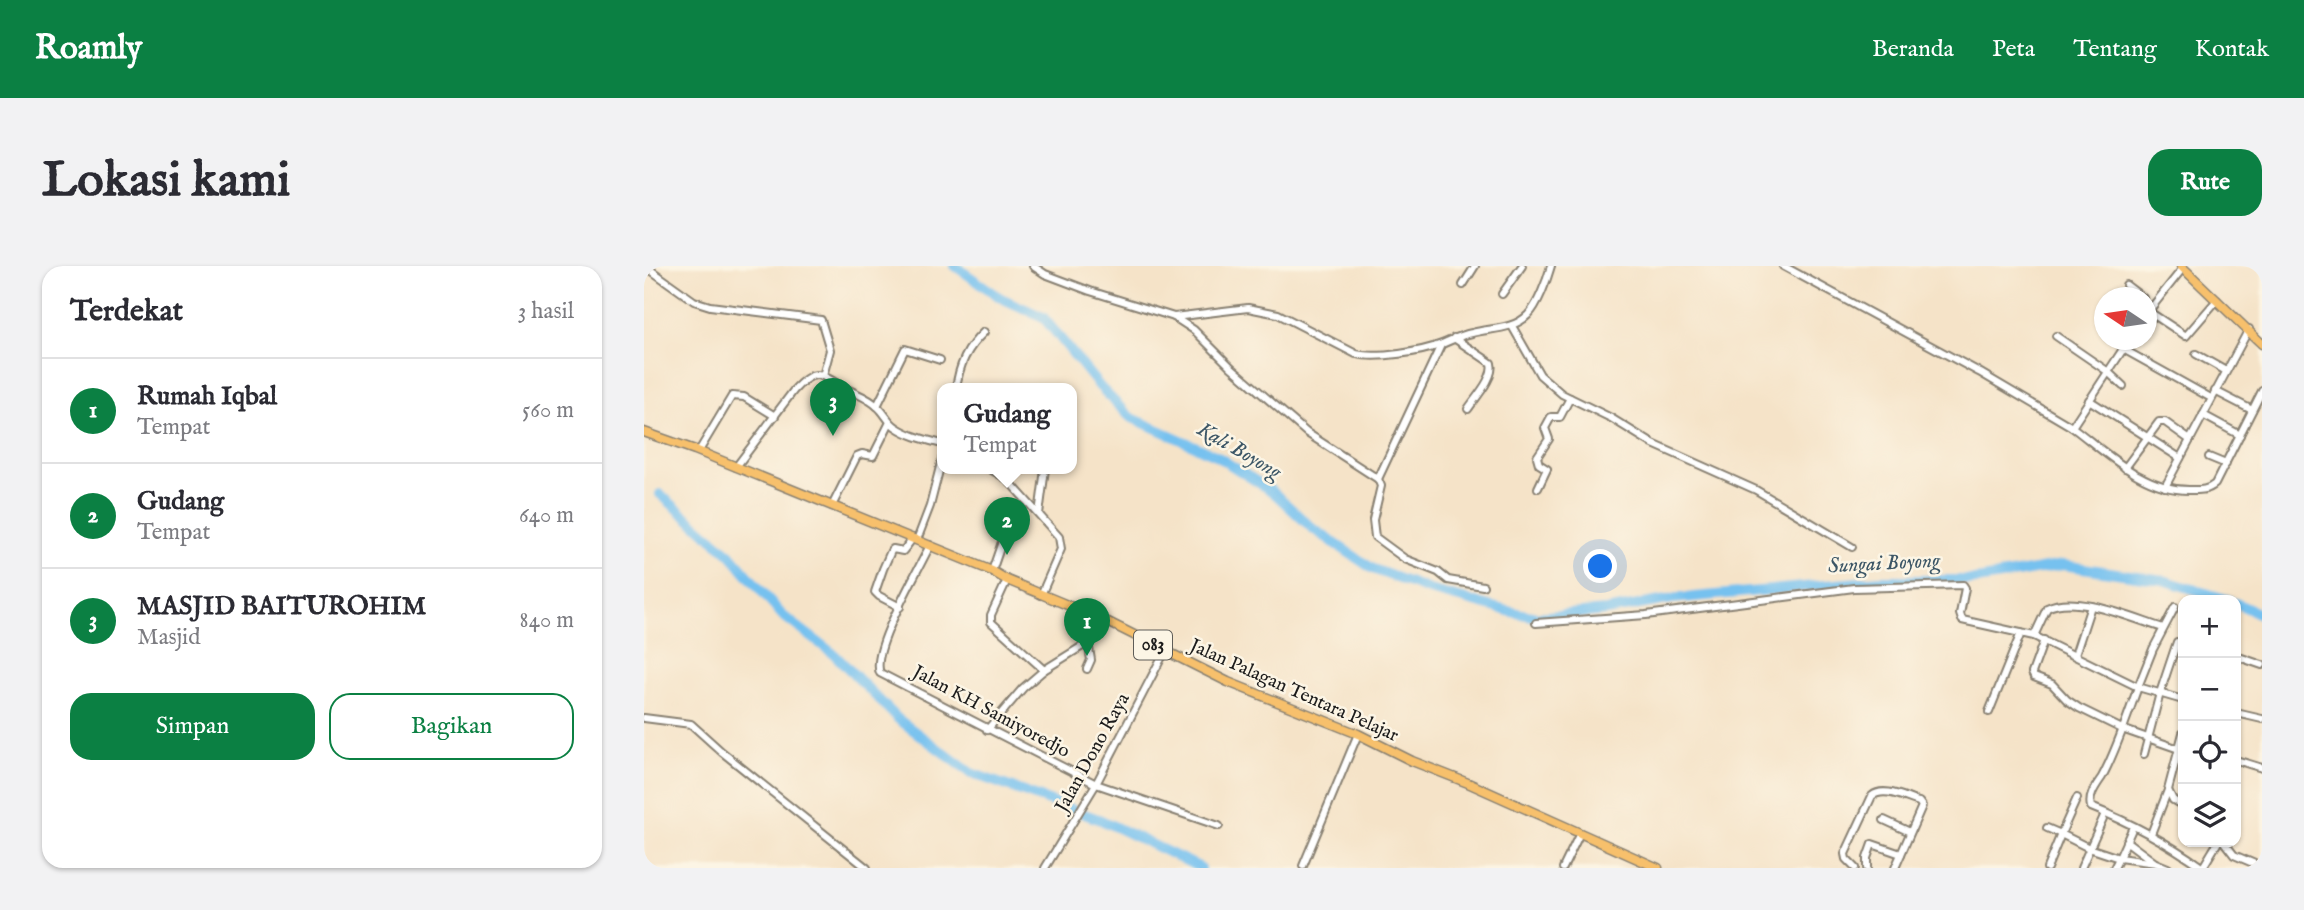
<!DOCTYPE html>
<html lang="id">
<head>
<meta charset="utf-8">
<style>
	body { margin:0; font-family:"IM FELL English",serif; background:#f2f2f3; color:#2b2b33 }
	.controls { position:absolute; right:21px; bottom:21px; display:grid; overflow:hidden; border-radius:14px; box-shadow:0 2px 5px #0004 }
	.controls button { width:63px; height:63px; display:grid; place-items:center; padding:0; border:0; border-bottom:2px solid #e1e1e2; background:#fff; color:#2b2b33; font:35px sans-serif }
	.compass { position:absolute; left:1450px; top:21px; width:63px; height:63px; border-radius:50%; background:#fff; box-shadow:0 2px 5px #0004; rotate:283deg }
	.you { position:absolute; left:957px; top:301px; width:24px; height:24px; margin:-18px; border:5px solid #fff; border-radius:50%; background:#1a73e8; box-shadow:0 0 0 10px #1a73e833 }
	.badge { display:grid; place-items:center; width:46px; height:46px; border-radius:50%; background:#0b8043; color:#fff; font-size:23px; font-weight:700 }
	.pin { position:absolute; translate:-50% -58px; filter:drop-shadow(0 2px 4px #0008) }
	.pin::after { content:''; position:absolute; top:37px; width:24px; height:21px; background:inherit; clip-path:polygon(0 0,100% 0,50% 100%) }
	.popup { position:absolute; left:293px; top:117px; width:140px; height:91px; box-sizing:border-box; display:grid; place-content:center; border-radius:14px; background:#fff; filter:drop-shadow(0 2px 5px #0005); font-size:23px; white-space:nowrap; color:#7c7c81 }
	.popup b { font-size:26px; color:#2b2b33 }
	.popup::after { content:''; position:absolute; left:50%; top:100%; margin-left:-14px; border:14px solid transparent; border-top-color:#fff }
	.list { margin:0; padding:0; list-style:none }
	h2 { display:flex; justify-content:space-between; align-items:center; height:91px; margin:0; padding:0 28px; font-size:30px }
	h2 small { font-size:23px; font-weight:400; color:#7c7c81 }
	.list li { display:grid; grid-template-columns:46px 1fr auto; gap:21px; align-items:center; box-sizing:border-box; height:105px; padding:0 28px; border-top:2px solid #e1e1e2 }
	.list b { display:block; font-size:26px; white-space:nowrap }
	.list p { margin:0; font-size:23px; white-space:nowrap; color:#7c7c81 }
	.list em { font-size:23px; font-style:normal; color:#7c7c81 }
	.actions { display:flex; gap:14px; padding:21px 28px }
	.actions a { flex:1; padding:16px 0; border:2px solid #0b8043; border-radius:21px; text-align:center; font-size:24px; color:#0b8043 }
	.actions .main { background:#0b8043; color:#fff }
	.icon { flex:none; width:38px; height:38px; fill:none; stroke:currentColor; stroke-width:2; stroke-linecap:round; stroke-linejoin:round }
	.map { position:relative; flex:none; width:1618px; height:602px; overflow:hidden; border-radius:21px }
	header { display:flex; align-items:center; gap:42px; box-sizing:border-box; height:98px; padding:0 35px; background:#0b8043; color:#fff }
	header strong { font-size:33px }
	nav { display:flex; gap:38px; margin-inline-start:auto; font-size:24px }
	.intro { display:flex; align-items:center; justify-content:space-between; box-sizing:border-box; height:168px; padding:0 42px }
	h1 { margin:0; font-size:49px }
	.button { padding:18px 32px; border-radius:21px; background:#0b8043; color:#fff; font-size:24px; font-weight:700 }
	main { display:flex; gap:42px; padding:0 42px }
	aside { flex:1; background:#fff; border-radius:21px; box-shadow:0 2px 5px #0004 }
	.map>svg:first-child { display:block }
	.lines { fill:none; stroke-linecap:round; stroke-linejoin:round }
	.river { stroke:#76c1ef; stroke-width:10 }
	.minor-casing { stroke:#888072; stroke-width:10 }
	.major-casing { stroke:#888072; stroke-width:11 }
	.minor { stroke:#fff; stroke-width:6 }
	.major { stroke:#f7c06c; stroke-width:8 }
	.labels { text-anchor:middle; dominant-baseline:central; stroke-width:5; stroke-linejoin:round; paint-order:stroke }
	.shield { fill:#fcf5e5; stroke:#5f5d58; stroke-width:2 }
	.shield-label { font-size:18px; font-weight:bold; fill:#1c1c1c }
	.street-label { font-size:19px; fill:#1c1c1c; stroke:#fcf5e5 }
	.water-label { font-size:21px; font-style:italic; fill:#3c5666; stroke:#fcf5e5 }
</style>
</head>
<body>
<header>
<strong>Roamly</strong>
<nav><a>Beranda</a><a>Peta</a><a>Tentang</a><a>Kontak</a></nav>
</header>
<div class="intro"><h1>Lokasi kami</h1><a class="button">Rute</a></div>
<main>
<aside>
<h2>Terdekat<small>3 hasil</small></h2>
<ul class="list">
<li><span class="badge">1</span><div><b>Rumah Iqbal</b><p>Tempat</p></div><em>560 m</em></li>
<li><span class="badge">2</span><div><b>Gudang</b><p>Tempat</p></div><em>640 m</em></li>
<li><span class="badge">3</span><div><b>MASJID BAITUROHIM</b><p>Masjid</p></div><em>840 m</em></li>
</ul>
<div class="actions"><a class="main">Simpan</a><a>Bagikan</a></div>
</aside>
<div class="map">
<svg width="1618" height="602" viewBox="0 0 1618 602">
	<rect width="100%" height="100%" fill="#fcf5e5"/>
	<filter id="ink" filterUnits="userSpaceOnUse"><feTurbulence type="fractalNoise" baseFrequency=".0143" numOctaves="2"/><feDisplacementMap in="SourceGraphic" scale="14" xChannelSelector="R" yChannelSelector="G"/><feConvolveMatrix kernelMatrix="1 2 1 2 8 2 1 2 1" color-interpolation-filters="sRGB"/></filter>
	<filter id="wash" filterUnits="userSpaceOnUse"><feTurbulence type="fractalNoise" baseFrequency=".00686" numOctaves="4" result="noise"/><feDisplacementMap in="SourceGraphic" scale="28" xChannelSelector="R" yChannelSelector="G"/><feGaussianBlur stdDeviation="1.57" result="paint"/><feColorMatrix in="noise" values="0 0 0 0 0 0 0 0 0 0 0 0 0 0 0 0 0 1.4 0 .05"/><feComposite in="paint" operator="in"/></filter>
	<g filter="url(#wash)">
		<rect width="100%" height="100%" fill="#f5e3c8"/>
		<g class="lines">
			<g class="river">
				<path d="M311,0L357,32L399,51L456,121L486,151L571,189L629,226L668,262L729,303L785,324L864,345L892,351L962,345L1028,333L1237,314H1333L1419,299L1519,314L1585,334"/>
				<path d="M16,228L86,288L138,349L190,388L254,453L327,507L457,554L557,602"/>
				<path d="M1592,337L1618,349"/>
			</g>
		</g>
	</g>
	<g filter="url(#ink)">
		<g class="lines">
			<g class="minor-casing">
				<g id="minor">
					<path d="M1,0L50,35L66,40L177,54L186,84L179,110"/>
					<path d="M389,0L401,8L446,25L530,51L550,64L587,101L663,167L734,213"/>
					<path d="M1139,0L1335,106L1428,161"/>
					<path d="M819,19L831,0"/>
					<path d="M1482,19L1499,32"/>
					<path d="M858,28L878,0"/>
					<path d="M1504,45L1542,70L1573,34"/>
					<path d="M1504,46L1539,2"/>
					<path d="M530,51L604,42L634,48L712,88C733,93 778,86 798,78C808,74 817,69 828,67C847,62 869,64 884,49C894,39 903,14 907,0"/>
					<path d="M868,60L896,109L918,128L967,152L1009,178L1112,224L1208,281"/>
					<path d="M1412,70L1463,105L1479,120"/>
					<path d="M810,72L847,97C851,111 832,131 824,143"/>
					<path d="M1485,74L1428,161C1463,187 1499,224 1545,224C1555,224 1563,225 1571,218L1618,125"/>
					<path d="M797,79L734,213L737,220L729,254L731,271L761,293L794,306L804,314L839,320"/>
					<path d="M1479,83L1567,132"/>
					<path d="M1552,88L1582,105"/>
					<path d="M312,123C315,99 323,82 340,66"/>
					<path d="M1571,125L1608,144"/>
					<path d="M1445,134L1536,192"/>
					<path d="M233,140L261,83L296,94"/>
					<path d="M1559,149L1596,169"/>
					<path d="M55,185L88,130L100,131L131,150"/>
					<path d="M1565,191L1582,198"/>
					<path d="M92,201L150,124C172,100 177,109 201,122C212,128 224,131 234,141C241,147 244,156 252,161C265,170 283,174 298,178"/>
					<path d="M1481,202L1515,156H1521L1546,174"/>
					<path d="M346,203L363,213L415,271L417,283L397,329"/>
					<path d="M1521,221L1605,63"/>
					<path d="M894,222L903,203L895,198L893,191L905,173L901,162L907,151H916L926,132"/>
					<path d="M188,240L213,190L218,188L229,190L246,156"/>
					<path d="M395,248L401,203"/>
					<path d="M273,274L286,240L298,193"/>
					<path d="M286,279C275,304 226,385 236,407L452,518L575,560"/>
					<path d="M348,305L369,244"/>
					<path d="M363,314L347,349V356L400,404"/>
					<path d="M256,341L235,330L231,326L239,303L247,285L249,283L259,285L269,272"/>
					<path d="M892,357L1002,349L1210,322L1319,319L1321,322L1316,348L1318,354L1390,370L1494,421L1509,383L1531,341"/>
					<path d="M1390,370L1403,342C1431,327 1490,353 1519,362"/>
					<path d="M1400,374L1388,407L1390,411L1408,418L1423,434L1435,442L1478,463L1535,483"/>
					<path d="M1431,389L1447,340"/>
					<path d="M1592,390L1618,399"/>
					<path d="M443,403L447,394L444,376"/>
					<path d="M1539,434L1494,421C1483,451 1473,483 1458,511C1452,520 1444,530 1447,541C1488,557 1524,577 1559,602"/>
					<path d="M1345,446L1377,367"/>
					<path d="M1592,447L1618,453"/>
					<path d="M0,452L47,458L78,486L223,602"/>
					<path d="M343,464L379,422L400,404L445,376L462,355"/>
					<path d="M1500,488L1516,427L1533,376"/>
					<path d="M1592,494L1618,502"/>
					<path d="M1524,524L1529,534L1539,540"/>
					<path d="M1240,554L1266,566"/>
					<path d="M1403,562L1417,568L1433,532"/>
					<path d="M1488,563L1475,592L1512,597L1524,602"/>
					<path d="M1507,568L1524,524L1539,467"/>
					<path d="M1482,575L1510,596"/>
					<path d="M1580,576L1590,589L1618,601"/>
					<path d="M659,600L714,468"/>
					<path d="M1559,601L1574,576"/>
					<path d="M401,602L452,518L521,385"/>
					<path d="M919,602L936,567"/>
					<path d="M1211,602L1202,593L1201,588L1228,530C1240,520 1261,532 1275,536L1278,540L1251,602"/>
					<path d="M1223,602V592L1228,578L1257,588"/>
					<path d="M1403,602L1417,568L1445,582L1475,592L1470,602"/>
					<path d="M1437,602L1460,550"/>
				</g>
			</g>
			<g class="major-casing">
				<g id="major">
					<path d="M1537,0L1618,78"/>
					<path d="M0,166L51,184L348,305L363,314L462,355L584,416L714,468L768,495L824,517L1014,602"/>
				</g>
			</g>
			<use href="#minor" class="minor"/>
			<use href="#major" class="major"/>
		</g>
	</g>
	<g class="labels">
		<rect class="shield" x="490" y="364.5" width="38" height="29" rx="5"/>
		<g class="shield-label">
			<text x="509" y="379">083</text>
		</g>
		<g class="street-label">
			<text transform="translate(650 425) rotate(24)">Jalan Palagan Tentara Pelajar</text>
			<text transform="translate(347 446) rotate(28)">Jalan KH Samiyoredjo</text>
			<text transform="translate(449 487) rotate(-61)">Jalan Dono Raya</text>
		</g>
		<g class="water-label">
			<text transform="translate(595 185) rotate(30)">Kali Boyong</text>
			<text transform="translate(1240 298) rotate(-3)">Sungai Boyong</text>
		</g>
	</g>
</svg>
<div class="controls">
<button>+</button>
<button>−</button>
<button><svg class="icon" aria-label="locate" viewBox="0 0 24 24"><circle cx="12" cy="12" r="6"/><path d="M12 2v4M12 18v4M2 12h4M18 12h4"/></svg></button>
<button><svg class="icon" aria-label="layers" viewBox="0 0 24 24"><path d="M12 4l9 5-9 5-9-5zM3 14l9 5 9-5"/></svg></button>
</div>
<svg class="compass" viewBox="-18 -18 36 36"><path d="M0-13l5 13h-10z" fill="#e53935"/><path d="M0 13l5-13h-10z" fill="#7c7c81"/></svg>
<div class="you"></div>
<div class="pin badge" style="left:443px;top:390px">1</div>
<div class="pin badge" style="left:363px;top:289px">2</div>
<div class="popup"><b>Gudang</b>Tempat</div>
<div class="pin badge" style="left:189px;top:170px">3</div>
</div>
</main>
</body>
</html>
